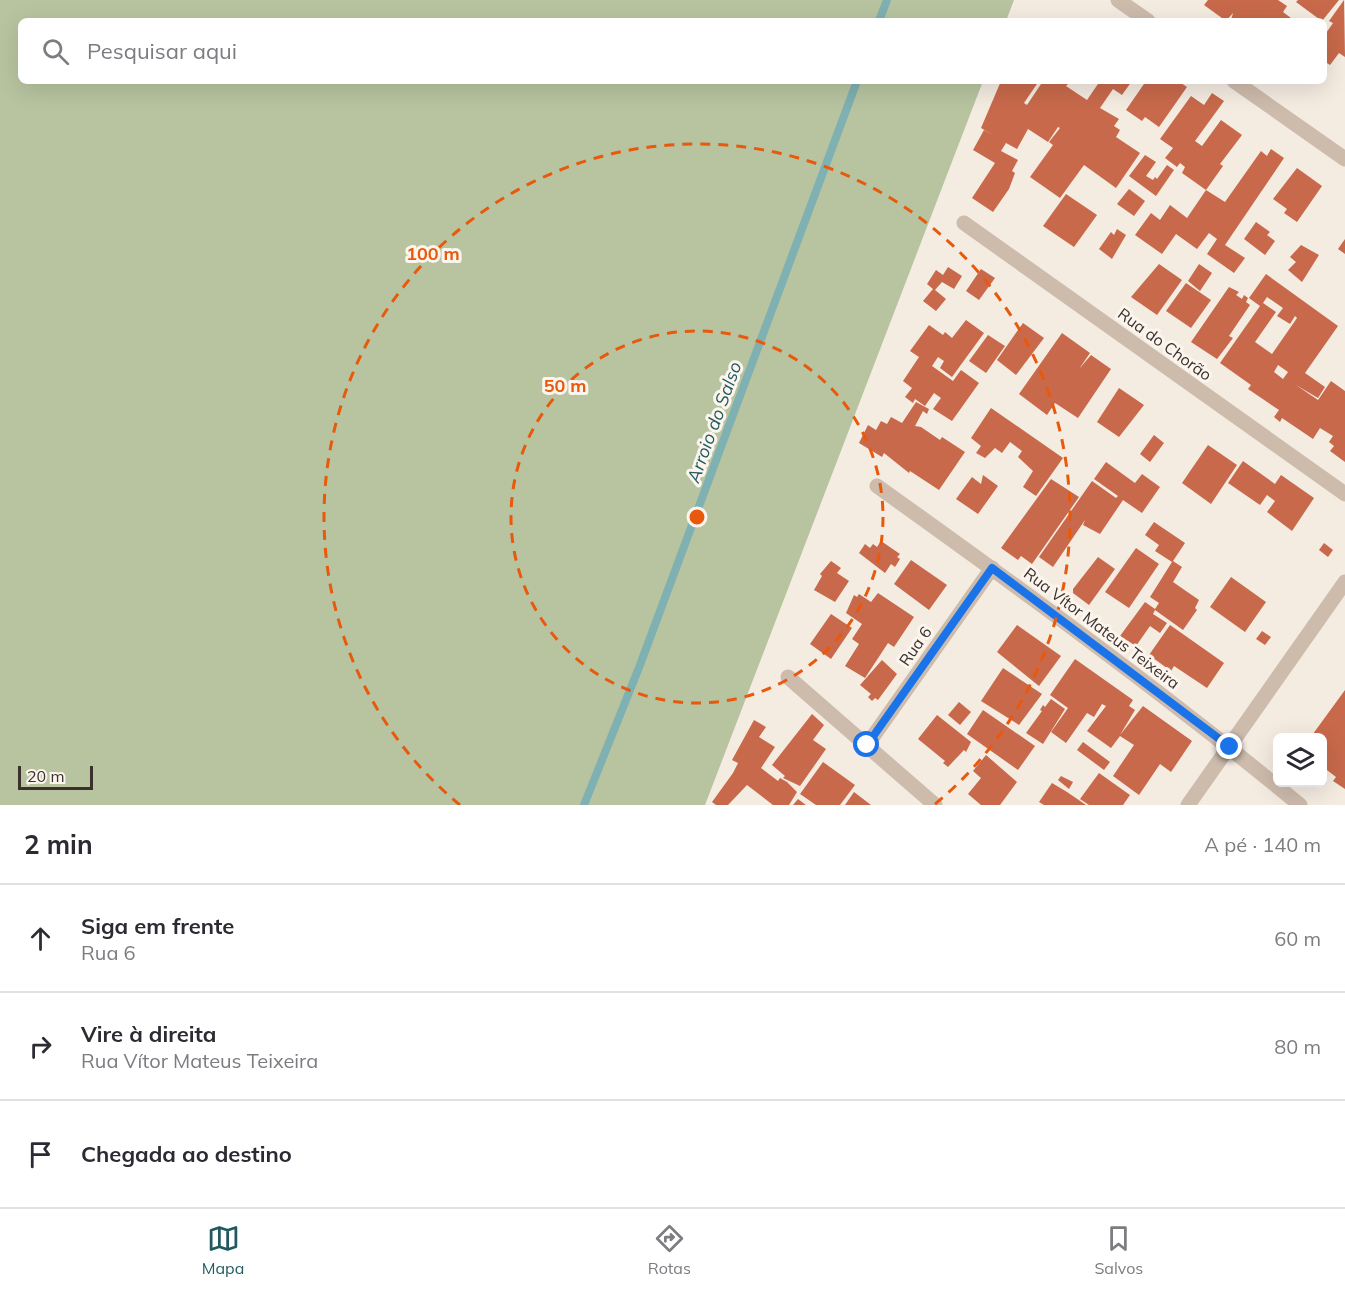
<!DOCTYPE html>
<html lang="pt">
<head>
<meta charset="utf-8">
<style>
	body { margin:0; font-family:Mulish,sans-serif; background:#f7f7f7; color:#2b2b33 }
	.controls { position:absolute; right:18px; bottom:18px; display:grid; overflow:hidden; border-radius:9px; box-shadow:0 6px 24px #0002 }
	.controls button { width:54px; height:54px; display:grid; place-items:center; padding:0; border:0; border-bottom:2px solid #e1e1e2; background:#fff; color:#2b2b33; font:30px sans-serif }
	.scale { position:absolute; left:18px; bottom:15px; width:75px; box-sizing:border-box; padding-left:6px; border:3px solid #3b302b; border-top:0; font-size:16px; line-height:21px; white-space:nowrap; color:#3b302b; -webkit-text-stroke:4px #fbf5ee; paint-order:stroke }
	.stop { position:absolute; width:18px; height:18px; margin:-14px; border:4px solid #1a73e8; border-radius:50%; background:#fff }
	.stop.end { background:#1a73e8; border-color:#fff; box-shadow:0 2px 6px #0008 }
	.list { margin:0; padding:0; list-style:none }
	h2 { display:flex; justify-content:space-between; align-items:center; height:78px; margin:0; padding:0 24px; font-size:26px }
	h2 small { font-size:20px; font-weight:400; color:#7c7c81 }
	.list li { display:grid; grid-template-columns:39px 1fr auto; gap:18px; align-items:center; box-sizing:border-box; height:108px; padding:0 24px; border-top:2px solid #e1e1e2 }
	.list b { display:block; font-size:22px; white-space:nowrap }
	.list p { margin:0; font-size:20px; white-space:nowrap; color:#7c7c81 }
	.list em { font-size:20px; font-style:normal; color:#7c7c81 }
	.icon { flex:none; width:33px; height:33px; fill:none; stroke:currentColor; stroke-width:2; stroke-linecap:round; stroke-linejoin:round }
	.map { position:relative; flex:none; width:1345px; height:805px; overflow:hidden }
	.search { position:absolute; background:#fff; box-shadow:0 6px 24px #0002; left:18px; right:18px; top:18px; height:66px; display:flex; align-items:center; gap:15px; box-sizing:border-box; padding:0 21px; border-radius:9px; color:#7c7c81; font-size:22px }
	.sheet { height:402px; background:#fff }
	nav { display:flex; justify-content:space-around; align-items:center; box-sizing:border-box; height:84px; border-top:2px solid #e1e1e2; background:#fff; font-size:16px; color:#7c7c81 }
	nav a { display:grid; justify-items:center; gap:3px }
	nav .on { color:#1f5a5e }
	.map>svg:first-child { display:block }
	.green { fill:#b8c4a0 }
	.lines { fill:none; stroke-linecap:round; stroke-linejoin:round }
	.stream { stroke:#7fb0b2; stroke-width:8 }
	.building { fill:#c8694b; fill-rule:evenodd }
	.minor { stroke:#cdbbac; stroke-width:15 }
	.route { stroke:#1a73e8; stroke-width:8 }
	.ring { fill:none; stroke:#e8590c; stroke-width:3; stroke-dasharray:10 8 }
	.labels { text-anchor:middle; dominant-baseline:central; stroke-width:6; stroke-linejoin:round; paint-order:stroke }
	.street-label { font-size:16px; fill:#3b302b; stroke:#fbf5ee }
	.water-label { font-size:18px; font-style:italic; fill:#1f5a5e; stroke:#fbf5ee }
	.centre { fill:#e8590c; stroke:#fbf5ee; stroke-width:3 }
	.ring-label { font-size:18px; text-anchor:middle; font-weight:bold; fill:#e8590c; stroke:#fbf5ee; stroke-width:6; stroke-linejoin:round; paint-order:stroke }
</style>
</head>
<body>
<div class="map">
<svg width="1345" height="805" viewBox="0 0 1345 805">
	<rect width="100%" height="100%" fill="#f4ebe1"/>
	<path class="green" d="M0,0H1014L1006,21H21V81H983L705,805H0Z"/>
	<g class="lines">
		<g class="stream">
			<path d="M879,21L887,0"/>
			<path d="M584,805L640,665L857,81"/>
		</g>
	</g>
	<g class="building">
		<path d="M1208,0H1278L1287,6L1283,12L1295,21H1233L1231,20L1233,13L1226,21L1204,5Z"/>
		<path d="M1298,0H1339L1322,21H1317L1319,19L1296,2Z"/>
		<path d="M1344,0L1345,57L1339,53L1330,65L1324,61V36L1333,23L1329,21Z"/>
		<path d="M1001,81H1039L1024,103L1027,105L1043,81H1063L1068,84L1066,86L1087,100L1100,81H1132L1122,95L1113,89L1100,108L1119,119L1114,126L1120,130L1116,137L1140,153L1116,188L1084,165L1060,198L1030,177L1053,145L1049,142L1060,128L1058,127L1048,142L1028,129L1017,149L1006,143L1001,151L1018,160L1012,171L1015,173L1009,189L993,212L972,198L995,163L973,150L984,130L995,136L981,128Z"/>
		<path d="M1146,81H1178L1187,87L1159,127L1145,117L1142,121L1126,110Z"/>
		<path d="M1212,93L1224,101L1195,141L1202,146L1221,120L1242,135L1220,164L1223,166L1206,190L1225,202L1261,151L1267,156L1271,149L1284,158L1225,245L1245,258L1234,273L1207,254L1217,239L1209,233L1197,249L1176,234L1162,254L1135,235L1151,213L1160,220L1170,205L1187,218L1206,190L1182,173L1185,167L1180,163L1177,167L1165,158L1173,148L1160,139L1191,96L1204,105Z"/>
		<path d="M1145,155L1156,162L1146,176L1153,180L1155,177L1157,179L1167,165L1174,170L1156,196L1129,176Z"/>
		<path d="M1297,168L1322,186L1297,222L1284,213L1287,209L1273,199Z"/>
		<path d="M1129,189L1145,201L1134,216L1117,204Z"/>
		<path d="M1066,194L1097,215L1074,247L1043,226Z"/>
		<path d="M1256,222L1270,232L1267,235L1275,241L1265,255L1244,239Z"/>
		<path d="M1117,229L1126,235L1112,259L1099,249L1111,232L1114,235Z"/>
		<path d="M1345,239V254L1338,249Z"/>
		<path d="M1301,245L1319,255L1302,282L1288,270L1296,262L1290,257Z"/>
		<path d="M1159,264L1182,280L1157,315L1131,297Z"/>
		<path d="M1199,264L1212,273L1200,291L1188,281Z"/>
		<path d="M948,267L962,276L954,289L942,282L935,290L946,299L936,311L923,301L933,289L927,284L936,270L943,275Z"/>
		<path d="M981,269L995,278L979,300L966,291Z"/>
		<path d="M1266,274L1338,326L1305,373L1325,387L1318,398L1296,385L1318,400L1331,381L1345,391V462L1330,451L1334,446L1329,442L1333,436L1320,428L1313,439L1282,418L1280,422L1274,417L1279,410L1248,389L1251,385L1220,363L1260,306L1249,298ZM1267,297L1283,308L1277,316L1290,324L1295,316L1297,318L1272,354L1255,342L1276,312L1263,303ZM1278,365L1288,372L1283,379L1274,372Z"/>
		<path d="M1186,283L1211,300L1191,328L1166,311Z"/>
		<path d="M1229,287L1239,292L1236,295L1242,299L1244,295L1248,298L1246,302L1250,305L1229,336L1233,338L1217,359L1191,342Z"/>
		<path d="M966,320L984,333L952,377L940,368L944,361L938,357L932,366L953,381L961,370L979,383L952,421L933,409L941,398L934,393L925,406L915,399L913,403L905,397L912,388L903,381L919,357L910,351L929,325L943,335L945,332L952,338Z"/>
		<path d="M1023,323L1044,338L1016,375L997,360Z"/>
		<path d="M1062,333L1090,353L1079,369L1091,355L1111,369L1078,418L1055,403L1047,415L1019,394Z"/>
		<path d="M988,335L1005,346L986,373L969,361Z"/>
		<path d="M1119,388L1144,405L1119,437L1097,422Z"/>
		<path d="M916,402L929,409L927,414L923,411L915,426L921,427L940,440L942,437L965,452L939,490L910,471L909,473L884,453L882,457L859,443L868,425L876,430L881,421L887,424L891,417L902,423Z"/>
		<path d="M991,408L1063,458L1036,496L1023,487L1033,471L1018,457L1022,451L1010,442L1002,453L995,448L985,458L976,453L981,446L971,438Z"/>
		<path d="M1154,435L1164,443L1150,462L1140,454Z"/>
		<path d="M1208,445L1237,465L1211,504L1182,483Z"/>
		<path d="M1243,461L1275,484L1281,475L1314,498L1292,531L1267,512L1275,501L1267,495L1260,505L1228,483Z"/>
		<path d="M1106,462L1135,483L1142,474L1160,487L1142,513L1123,500L1100,534L1083,525L1085,520L1053,567L1039,557L1092,481L1116,498L1118,496L1094,479Z"/>
		<path d="M983,475L998,486L978,514L956,499L972,477L981,484Z"/>
		<path d="M1051,479L1079,497L1032,564L1021,556L1018,560L1001,548Z"/>
		<path d="M1154,522L1185,543L1173,561L1182,567L1173,582L1199,600L1195,608L1197,610L1183,630L1155,610L1153,614L1167,623L1160,633L1150,626L1136,646L1120,636L1145,602L1155,609L1159,603L1150,597L1172,562L1155,551L1159,545L1145,535Z"/>
		<path d="M881,541L900,554L897,557L900,559L895,567L891,564L885,573L859,553L865,544L870,548L873,544L877,547Z"/>
		<path d="M1324,543L1333,550L1328,557L1319,550Z"/>
		<path d="M1136,548L1159,564L1129,608L1105,592Z"/>
		<path d="M1098,557L1115,569L1089,605L1073,593V589Z"/>
		<path d="M911,560L947,585L929,610L894,584Z"/>
		<path d="M831,561L841,568L837,573L849,581L835,602L814,590L822,576L820,574Z"/>
		<path d="M1231,577L1266,602L1245,632L1210,607Z"/>
		<path d="M878,593L914,617L894,647L888,643L865,678L845,666L859,644L852,639L862,624L846,613L854,595L857,597L859,594L871,602Z"/>
		<path d="M831,614L852,628L831,659L810,644Z"/>
		<path d="M1017,625L1061,656L1039,686L997,652Z"/>
		<path d="M1170,625L1224,663L1207,688L1174,666L1171,671L1149,655Z"/>
		<path d="M1262,631L1271,637L1265,645L1256,639Z"/>
		<path d="M1075,659L1133,700L1129,706L1135,710L1120,735L1143,706L1192,741L1171,772L1160,764L1139,795L1113,776L1134,745L1120,736L1111,748L1087,731L1106,706L1102,704L1094,717L1087,713L1066,743L1051,732L1068,708L1050,695Z"/>
		<path d="M882,660L897,674L878,700L875,698L872,701L868,697L871,694L860,685Z"/>
		<path d="M1003,668L1042,694L1019,725L981,701Z"/>
		<path d="M1345,690V789L1333,781L1336,777L1323,767V738H1310Z"/>
		<path d="M1051,699L1065,709L1043,744L1026,733L1042,711L1040,710L1043,705L1045,707Z"/>
		<path d="M959,702L971,712L960,725L948,715Z"/>
		<path d="M983,710L1035,746L1018,770L967,734Z"/>
		<path d="M812,714L824,725L813,740L826,749L800,786L783,778L785,776L772,765Z"/>
		<path d="M937,715L971,742L966,752L964,750L948,767L943,763L945,761L918,739Z"/>
		<path d="M754,720L766,727L759,737L775,747L761,768L778,781L780,778L787,782L797,792L789,805H773L747,785L728,805H716L712,802L733,773L738,763L732,760Z"/>
		<path d="M1083,742L1110,762L1104,770L1077,750Z"/>
		<path d="M986,755L1017,782L1000,805H981L968,794L981,778L973,771Z"/>
		<path d="M823,762L855,785L840,805H816L800,794Z"/>
		<path d="M1099,773L1130,795L1123,805H1089L1080,799Z"/>
		<path d="M1061,776L1073,782L1069,789L1058,780Z"/>
		<path d="M1052,783L1067,792L1086,805H1044L1039,802Z"/>
		<path d="M854,792L871,805H845Z"/>
		<path d="M798,799L806,805H793Z"/>
	</g>
	<g class="lines">
		<g class="minor">
			<path d="M1118,0L1148,21"/>
			<path d="M1234,81L1345,159"/>
			<path d="M964,223L1345,494"/>
			<path d="M877,486C1021,589 1164,693 1300,805"/>
			<path d="M788,677L935,805"/>
			<path d="M867,745L992,568"/>
			<path d="M1188,805L1345,582"/>
		</g>
	</g>
	<g class="lines">
		<path class="route" d="M867,745L992,568L1230,747"/>
	</g>
	<g class="ring">
		<circle cx="697" cy="517" r="186"/>
		<path d="M460 805A373 373 0 1 1 934 805"/>
	</g>
	<g class="labels">
		<g class="street-label">
			<text transform="translate(1165 344) rotate(36)">Rua do Chorão</text>
			<text transform="translate(1102 628) rotate(37)">Rua Vítor Mateus Teixeira</text>
			<text transform="translate(915 646) rotate(-55)">Rua 6</text>
		</g>
		<g class="water-label">
			<text transform="translate(714 422) rotate(-70)">Arroio do Salso</text>
		</g>
	</g>
	<circle cx="697" cy="517" r="9" class="centre"/>
	<g class="ring-label">
		<text x="433" y="260">100 m</text>
		<text x="565" y="392">50 m</text>
	</g>
</svg>
<div class="controls">
<button><svg class="icon" aria-label="layers" viewBox="0 0 24 24"><path d="M12 4l9 5-9 5-9-5zM3 14l9 5 9-5"/></svg></button>
</div>
<div class="scale">20 m</div>
<div class="stop" style="left:867px;top:745px"></div>
<div class="stop end" style="left:1230px;top:747px"></div>
<div class="search"><svg class="icon" aria-label="search" viewBox="0 0 24 24"><circle cx="10" cy="10" r="6"/><path d="M15 15l6 6"/></svg>Pesquisar aqui</div>
</div>
<section class="sheet">
<h2>2 min<small>A pé · 140 m</small></h2>
<ul class="list">
<li><svg class="icon" aria-label="ahead" viewBox="0 0 24 24"><path d="M12 20V5M6 11l6-6 6 6"/></svg><div><b>Siga em frente</b><p>Rua 6</p></div><em>60 m</em></li>
<li><svg class="icon" aria-label="right" viewBox="0 0 24 24"><path d="M7 20v-9h11M14 6l5 5-5 5"/></svg><div><b>Vire à direita</b><p>Rua Vítor Mateus Teixeira</p></div><em>80 m</em></li>
<li><svg class="icon" aria-label="arrive" viewBox="0 0 24 24"><path d="M6 21V4h12l-3 4 3 4H6"/></svg><div><b>Chegada ao destino</b></div></li>
</ul>
</section>
<nav>
<a class="on"><svg class="icon" aria-label="map" viewBox="0 0 24 24"><path d="M3 6l6-2 6 2 6-2v14l-6 2-6-2-6 2zM9 4v14M15 6v14"/></svg>Mapa</a>
<a><svg class="icon" aria-label="directions" viewBox="0 0 24 24"><path d="M12 3l9 9-9 9-9-9zM9 14v-3h6M13 9l2 2-2 2"/></svg>Rotas</a>
<a><svg class="icon" aria-label="saved" viewBox="0 0 24 24"><path d="M7 4h10v16l-5-4-5 4z"/></svg>Salvos</a>
</nav>
</body>
</html>
